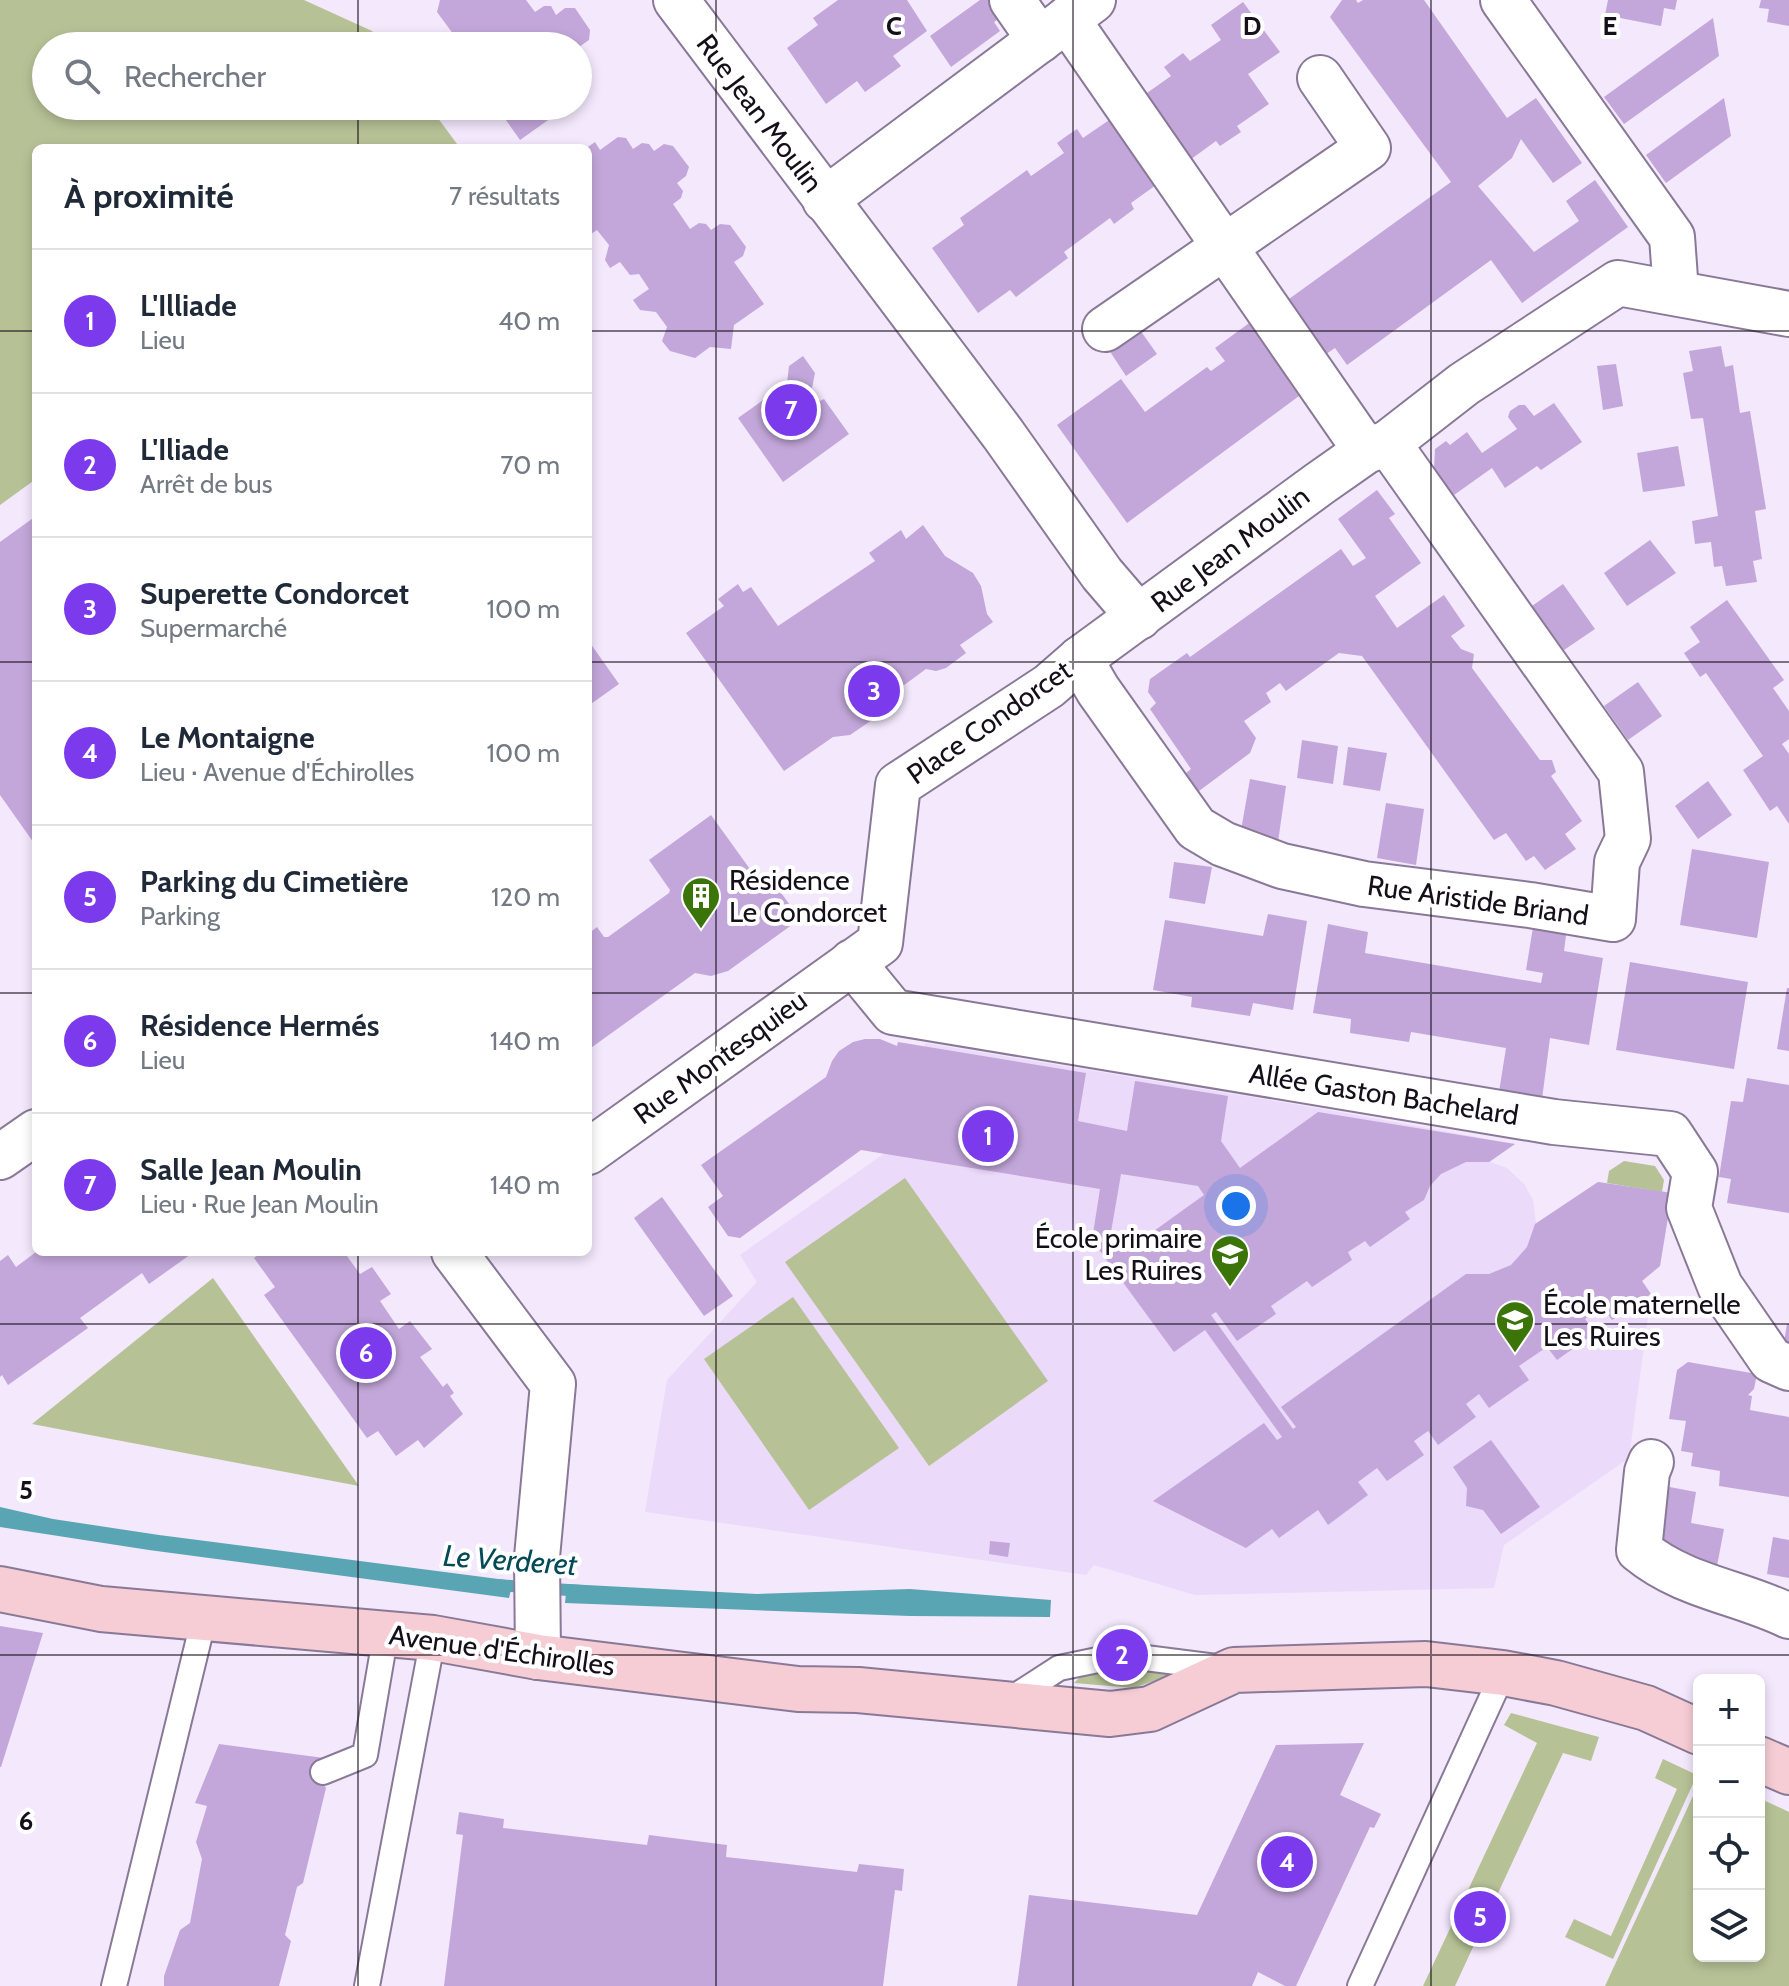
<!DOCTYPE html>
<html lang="fr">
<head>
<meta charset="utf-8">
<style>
	body { margin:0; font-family:Cabin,sans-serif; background:#f6f6f7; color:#1f2937 }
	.controls { position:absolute; right:24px; bottom:24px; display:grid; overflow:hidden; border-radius:12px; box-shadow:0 4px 12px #0003 }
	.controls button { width:72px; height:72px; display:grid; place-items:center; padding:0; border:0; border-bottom:2px solid #e0e1e3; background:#fff; color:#1f2937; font:40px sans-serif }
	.you { position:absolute; left:1236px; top:1206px; width:28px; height:28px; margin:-20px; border:6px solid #fff; border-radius:50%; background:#1a73e8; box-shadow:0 0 0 12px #1a73e833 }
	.badge { display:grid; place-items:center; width:52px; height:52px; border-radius:50%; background:#7c3aed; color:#fff; font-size:26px; font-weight:700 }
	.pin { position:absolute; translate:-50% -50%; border:4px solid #fff; box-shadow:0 2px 8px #0006 }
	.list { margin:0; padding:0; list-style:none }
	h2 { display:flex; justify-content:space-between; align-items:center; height:104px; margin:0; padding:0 32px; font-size:34px }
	h2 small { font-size:26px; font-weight:400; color:#747a83 }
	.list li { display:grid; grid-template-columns:52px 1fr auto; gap:24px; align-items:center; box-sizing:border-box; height:144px; padding:0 32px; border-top:2px solid #e0e1e3 }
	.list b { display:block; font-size:30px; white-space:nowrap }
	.list p { margin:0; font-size:26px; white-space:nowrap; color:#747a83 }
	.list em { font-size:26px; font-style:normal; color:#747a83 }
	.icon { flex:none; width:44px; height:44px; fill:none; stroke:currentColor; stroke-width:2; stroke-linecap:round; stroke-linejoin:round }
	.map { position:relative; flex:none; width:1789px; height:1986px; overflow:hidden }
	.search { position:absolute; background:#fff; box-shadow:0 4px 12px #0003; left:32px; top:32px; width:560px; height:88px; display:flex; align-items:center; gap:20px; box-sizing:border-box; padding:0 28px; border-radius:44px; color:#747a83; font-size:30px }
	.panel { position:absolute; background:#fff; box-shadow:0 4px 12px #0003; left:32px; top:144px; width:560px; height:1112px; border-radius:12px }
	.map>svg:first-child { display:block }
	.built { fill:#ebdafa }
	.green { fill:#b6c296 }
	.water { fill:#5aa5b4 }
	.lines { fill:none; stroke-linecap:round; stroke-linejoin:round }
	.stream { stroke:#5aa5b4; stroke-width:12 }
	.building { fill:#c3a7da; fill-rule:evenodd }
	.lane-casing { stroke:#897997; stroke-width:28 }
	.street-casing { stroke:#897997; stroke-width:48 }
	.secondary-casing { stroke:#897997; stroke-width:48 }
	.lane { stroke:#fff; stroke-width:24 }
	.street { stroke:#fff; stroke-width:44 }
	.secondary { stroke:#f6cdd5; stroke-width:44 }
	.grid { fill:none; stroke:#150f1a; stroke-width:2; stroke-opacity:0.55 }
	.labels { text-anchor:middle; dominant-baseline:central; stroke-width:8; stroke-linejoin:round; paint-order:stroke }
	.street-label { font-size:28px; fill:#150f1a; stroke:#fff }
	.poi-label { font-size:28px; fill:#150f1a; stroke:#fff; text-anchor:start }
	.water-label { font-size:30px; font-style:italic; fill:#024a55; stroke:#fff }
	.grid-label { font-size:26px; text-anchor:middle; font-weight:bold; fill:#150f1a; stroke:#fff; stroke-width:8; stroke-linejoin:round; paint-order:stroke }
</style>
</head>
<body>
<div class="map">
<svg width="1789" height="1986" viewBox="0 0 1789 1986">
	<rect width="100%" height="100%" fill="#f3e8fc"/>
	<path class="built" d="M925,1043L1323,1109L1515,1144L1490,1162L1507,1168L1524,1184L1533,1200L1536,1224L1598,1182L1672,1193L1660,1266L1642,1281L1651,1294L1629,1458L1504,1545L1494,1588L1195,1595L1094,1565L1086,1575L645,1512L667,1380L757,1282L740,1255L909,1136Z"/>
	<g class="green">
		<path d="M0,0H304L372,31L384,46H46V106H429L460,148H36V479L0,505Z"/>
		<path d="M1624,1161L1655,1166L1664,1180L1662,1192L1607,1183L1609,1171Z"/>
		<path d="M905,1178L1048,1381L929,1466L785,1262Z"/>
		<path d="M213,1278L359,1486L32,1424Z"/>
		<path d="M793,1297L899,1448L809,1510L704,1359Z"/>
		<path d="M1124,1664L1172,1669L1173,1674L1134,1688L1074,1683L1083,1674Z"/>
		<path d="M1511,1713L1599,1737L1591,1761L1563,1753L1455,1986H1423L1537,1743L1504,1725Z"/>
		<path d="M1663,1759L1697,1775L1613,1959L1565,1937L1574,1919L1611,1936L1677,1789L1655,1778Z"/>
		<path d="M1699,1783V1956H1759V1798L1789,1812V1986H1605Z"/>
	</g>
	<g class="water">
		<path d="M0,1507L53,1519L159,1535L513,1581L509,1598L149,1550L0,1527Z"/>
		<path d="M567,1584L757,1594L910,1589L1051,1600L1050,1617L910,1616L565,1603Z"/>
	</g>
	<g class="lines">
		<path class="stream" d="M496,1585L582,1591"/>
	</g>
	<g class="building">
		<path d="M440,0H526L535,12L544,6H551L556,15L565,8H575L590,30L589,40L579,47L584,54L583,61L578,64V46H462L437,12Z"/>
		<path d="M838,0H907L927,31L893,56L901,66L879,82L865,92L857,81L826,104L787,48L818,25L813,18Z"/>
		<path d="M980,0H997L1007,13L994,22L1000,31L951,67L930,36Z"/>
		<path d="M1342,0H1356L1358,3L1363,0H1424L1507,118L1536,98L1582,163L1553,183L1521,139L1512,158L1478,186L1534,252L1579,221L1566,201L1595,180L1628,227L1522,303L1491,260L1347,365L1335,348L1320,358L1282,304L1451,182L1330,17Z"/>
		<path d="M1608,0H1677L1675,10L1664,8L1661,26L1605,15Z"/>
		<path d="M1761,0H1789V26L1767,22L1769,9L1759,8Z"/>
		<path d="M1243,2L1280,52L1248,74L1269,104L1237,126L1241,132L1220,146L1216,141L1183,165L1137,100L1171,76L1164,67L1183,53L1190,61L1221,40L1211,25Z"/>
		<path d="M1713,18L1719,56L1624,124L1604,97Z"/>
		<path d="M1724,98L1731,136L1666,183L1646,155Z"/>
		<path d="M496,106H568L520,140Z"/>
		<path d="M1115,116L1163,180L1131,203L1134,209L1114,224L1110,218L1064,252L1068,258L1016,297L1010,290L978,313L932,248L964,225L960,218L1027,170L1031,176L1064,153L1057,143L1068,135L1077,129L1083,138Z"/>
		<path d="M618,137L626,138L633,149L642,143L649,144L654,151L664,144L673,146L689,167L686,176L677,183L683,191L681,198L673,204L690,229L699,223L706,224L711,230L720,224L730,225L746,247L743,256L734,262L764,304L734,325L731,349L710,347L695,358L670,351L662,341L667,327L656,312L640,310L633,300L649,289L639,274L630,275L620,262L610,268L605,260L609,245L597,230L588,236V147L595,142L600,150Z"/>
		<path d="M1263,313L1304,370L1288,380L1299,396L1127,523L1057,425L1121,379L1145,412L1207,367L1211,371L1225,361L1215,348Z"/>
		<path d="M1135,323L1157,354L1126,376L1105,344Z"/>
		<path d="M1721,346L1725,367L1733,365L1740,413L1750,411L1766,509L1755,511L1762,559L1753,561L1757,582L1726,586L1722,566L1714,567L1711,542L1695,544L1692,521L1718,516L1703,418L1691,419L1683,373L1693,371L1689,351Z"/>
		<path d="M803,356L815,373L812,388L820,401L824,399L849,434L783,482L738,418L787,383L789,366Z"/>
		<path d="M1616,364L1623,406L1603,410L1597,366Z"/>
		<path d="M1554,403L1582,442L1541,470L1537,466L1505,488L1492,468L1454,495L1434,469L1435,449L1446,441L1450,445L1467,432L1482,453L1517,429L1508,417L1510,411L1519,405H1525L1534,416Z"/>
		<path d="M1678,446L1685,486L1643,492L1637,453Z"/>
		<path d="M1377,490L1395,514L1389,518L1421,563L1375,596L1397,628L1444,595L1465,626L1451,636L1461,649L1474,654L1472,668L1540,760H1552L1556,772L1551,776L1582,821L1565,834L1576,849L1545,870L1534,856L1526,861L1506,833L1494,840L1362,656L1339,653L1286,691L1280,683L1266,693L1271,702L1244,721L1256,738L1250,753L1199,791L1186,773L1191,769L1150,709L1156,703L1148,692L1150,679L1187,653L1190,657L1341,549L1353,566L1366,558L1338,519Z"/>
		<path d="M36,516V846L0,795V542Z"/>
		<path d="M923,525L945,556L973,573L981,586L987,614L993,622L960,645L966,653L946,668L936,671L926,669L866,713L872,720L850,735L833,737L784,771L686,633L724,606L718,599L738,584L743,592L751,587L778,626L875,561L869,553L901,530L906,539Z"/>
		<path d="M1650,540L1676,573L1627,606L1604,573Z"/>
		<path d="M1563,584L1595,629L1564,650L1532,606Z"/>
		<path d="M1727,600L1784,680L1773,688L1789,711V739L1782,744L1789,754V824L1777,806L1770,811L1743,770L1763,756L1706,673L1700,677L1684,653L1700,642L1690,627Z"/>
		<path d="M588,640L619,684L588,706Z"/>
		<path d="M1638,682L1662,716L1628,740L1604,706Z"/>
		<path d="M1302,740L1338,746L1333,784L1297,778Z"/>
		<path d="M1348,747L1387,753L1380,791L1343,785Z"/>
		<path d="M1250,779L1286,786L1278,842L1240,836Z"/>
		<path d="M1708,781L1732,815L1698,839L1675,806Z"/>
		<path d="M1386,803L1424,809L1416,865L1377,858Z"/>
		<path d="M711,815L760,883L769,876L800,919L728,971L711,976L695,973L588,1050V934L597,927L604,937H608L669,893L670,890L649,860Z"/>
		<path d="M1692,849L1769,862L1757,938L1680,925Z"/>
		<path d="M1174,862L1212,867L1205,904L1169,898Z"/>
		<path d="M1268,914L1307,921L1293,1010L1253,1003L1250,1016L1191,1007L1192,997L1153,990L1165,920L1263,936Z"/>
		<path d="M1535,915L1568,920L1564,951L1603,958L1589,1045L1550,1038L1542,1099L1499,1092L1506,1048L1411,1032L1409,1042L1350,1033L1351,1019L1313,1013L1328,924L1368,932L1365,953L1541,983L1543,973L1526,970Z"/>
		<path d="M1630,962L1748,982L1734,1069L1616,1050Z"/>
		<path d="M1787,988H1789V1051L1777,1049Z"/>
		<path d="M865,1039H880L897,1046L898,1042L1086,1073L1078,1121L1127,1131L1135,1081L1228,1096L1221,1141L1240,1168L1318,1112L1515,1144L1489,1162H1466L1441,1174L1430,1186L1424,1200L1405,1212L1410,1219L1370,1247L1365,1241L1348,1252L1352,1260L1312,1287L1307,1281L1271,1306L1276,1314L1237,1341L1216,1312L1211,1315L1293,1429L1296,1427L1281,1407L1466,1274H1489L1511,1265L1527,1247L1535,1224L1598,1182L1672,1193L1660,1266L1642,1281L1651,1294L1612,1320L1602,1307L1585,1319L1595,1333L1557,1360L1547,1347L1519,1366L1529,1380L1489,1408L1479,1394L1466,1404L1476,1417L1438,1445L1428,1431L1414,1441L1424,1455L1387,1481L1377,1468L1358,1482L1368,1495L1328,1525L1318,1510L1279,1538L1272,1529L1246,1548L1153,1501L1264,1423L1277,1440L1282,1437L1205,1330L1174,1352L1092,1240L1100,1189L861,1150L740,1238L728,1236L708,1207L723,1196L701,1165L826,1077L832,1061L839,1051L853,1042ZM1121,1174L1198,1186L1204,1195L1126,1251L1111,1232Z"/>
		<path d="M1747,1078L1789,1085V1213L1727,1203L1731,1179L1719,1177L1731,1101L1743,1102Z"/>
		<path d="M662,1197L733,1296L704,1316L634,1218Z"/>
		<path d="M36,1252H194L149,1284L142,1273L80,1318L88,1328L8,1385L2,1375L0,1377V1261L8,1255L16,1267Z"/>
		<path d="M262,1252H344L360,1274L372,1267L391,1294L380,1301L399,1329L410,1321L432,1349L420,1357L443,1387L447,1383L454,1393L450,1396L463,1414L424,1448L418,1440L396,1456L378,1431L367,1438L264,1295L275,1287L254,1258Z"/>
		<path d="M1787,1324H1789V1355L1782,1354Z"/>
		<path d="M1688,1362L1757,1374L1754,1389L1748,1395L1752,1396L1750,1410L1789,1417V1497L1719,1486L1720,1471L1691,1466L1693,1453L1681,1451L1686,1421L1669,1419L1677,1370Z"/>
		<path d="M1491,1440L1540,1507L1501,1534L1483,1510L1466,1506L1467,1488L1453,1467Z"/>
		<path d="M1659,1485L1696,1492L1691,1523L1724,1529L1717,1566L1676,1560L1652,1529Z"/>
		<path d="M1773,1537L1789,1540V1578L1767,1574Z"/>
		<path d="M990,1541L1010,1543L1008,1557L989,1554Z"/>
		<path d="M0,1626L43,1633L1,1767H0Z"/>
		<path d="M1364,1743L1340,1795L1381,1814L1374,1828L1370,1827L1296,1986H1285L1258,1972L1252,1986H1017L1029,1895L1197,1915L1276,1745Z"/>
		<path d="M219,1744L324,1758L320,1779L326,1788L303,1883L297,1887L285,1935L291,1941L279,1986H164V1976L180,1930L190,1923L202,1859L196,1842L207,1806L195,1803Z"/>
		<path d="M459,1812L504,1819L503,1828L647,1845L649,1835L727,1845L726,1857L857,1872L859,1864L904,1869L902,1891L895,1890L883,1986H444L463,1835L456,1834Z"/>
	</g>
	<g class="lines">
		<g class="lane-casing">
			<g id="lane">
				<path d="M1008,1701L1059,1668L1122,1655L1224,1668"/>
				<path d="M323,1772L365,1755L386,1633"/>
				<path d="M114,1986L204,1618"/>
				<path d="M367,1986L433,1638"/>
				<path d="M1360,1986L1503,1673"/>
			</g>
		</g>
		<g class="street-casing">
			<g id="street">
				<path d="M676,0L1003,434L1102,574L1139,617"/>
				<path d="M1012,0L1040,40"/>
				<path d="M1503,0L1672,237L1676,292"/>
				<path d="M1067,19L1366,451"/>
				<path d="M825,200L1093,0"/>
				<path d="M1105,329L1368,148L1320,78"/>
				<path d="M1080,659L1098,690L1196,828L1223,844L1282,866L1364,884L1530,905L1613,919L1617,862L1628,839L1621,772L1388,443"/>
				<path d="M852,962L893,1012L1554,1122L1670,1134L1695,1172L1689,1208L1720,1286L1771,1360L1789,1368"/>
				<path d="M588,1152L880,943L898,785L1049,686L1080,659L1319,484L1366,451L1388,443L1464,384L1618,283L1789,314"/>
				<path d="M0,1157L36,1132"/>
				<path d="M454,1252L553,1384L537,1557L538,1657"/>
				<path d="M1651,1462L1647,1472L1639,1550C1684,1587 1737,1591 1789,1616"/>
			</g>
		</g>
		<g class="secondary-casing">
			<g id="secondary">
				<path d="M0,1589L101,1609L433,1638L538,1657L798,1689L858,1690L1110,1714L1150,1709L1234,1670L1426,1664L1503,1673L1556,1683L1646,1708L1699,1732"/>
				<path d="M1759,1759L1789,1772"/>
			</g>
		</g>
		<use href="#lane" class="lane"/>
		<use href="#street" class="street"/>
		<use href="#secondary" class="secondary"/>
	</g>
	<path class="grid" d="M358,0V46M716,0V1986M1073,0V1986M1431,0V1986M358,106V148M0,331H36M588,331H1789M0,662H36M588,662H1789M0,993H36M588,993H1789M358,1252V1986M0,1324H1789M0,1655H1789"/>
	<defs>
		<g id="building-pin" transform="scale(2)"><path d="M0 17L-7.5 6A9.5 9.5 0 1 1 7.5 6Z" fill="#3b7509" stroke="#fff"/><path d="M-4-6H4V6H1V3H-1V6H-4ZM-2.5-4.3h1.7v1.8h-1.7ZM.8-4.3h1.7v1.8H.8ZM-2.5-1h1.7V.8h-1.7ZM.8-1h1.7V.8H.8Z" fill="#fff"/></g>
		<g id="school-pin" transform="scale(2)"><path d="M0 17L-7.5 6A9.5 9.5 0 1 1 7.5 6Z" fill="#3b7509" stroke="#fff"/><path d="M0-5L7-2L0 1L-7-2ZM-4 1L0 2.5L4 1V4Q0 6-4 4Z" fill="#fff"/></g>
	</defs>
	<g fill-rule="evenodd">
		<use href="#building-pin" x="701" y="896"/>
		<use href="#school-pin" x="1230" y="1254"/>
		<use href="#school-pin" x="1515" y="1320"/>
	</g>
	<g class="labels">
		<g class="street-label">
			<text transform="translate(760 113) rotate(53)">Rue Jean Moulin</text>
			<text transform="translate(1230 549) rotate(-37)">Rue Jean Moulin</text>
			<text transform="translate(989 722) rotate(-35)">Place Condorcet</text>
			<text transform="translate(1478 900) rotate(8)">Rue Aristide Briand</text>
			<text transform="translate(720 1057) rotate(-36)">Rue Montesquieu</text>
			<text transform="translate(1384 1094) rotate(9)">Allée Gaston Bachelard</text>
			<text transform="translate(502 1650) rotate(8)">Avenue d'Échirolles</text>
		</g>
		<g class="poi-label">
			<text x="729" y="880">Résidence<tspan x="729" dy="32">Le Condorcet</tspan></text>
			<text x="1202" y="1238" text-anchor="end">École primaire<tspan x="1202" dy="32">Les Ruires</tspan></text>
			<text x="1543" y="1304">École maternelle<tspan x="1543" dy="32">Les Ruires</tspan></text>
		</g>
		<g class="water-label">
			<text transform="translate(510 1560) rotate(4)">Le Verderet</text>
		</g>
	</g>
	<g class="grid-label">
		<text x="894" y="35">C</text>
		<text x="1252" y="35">D</text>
		<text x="1610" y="35">E</text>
		<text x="26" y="1499">5</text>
		<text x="26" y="1830">6</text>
	</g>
</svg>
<div class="controls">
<button>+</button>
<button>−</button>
<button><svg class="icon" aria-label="locate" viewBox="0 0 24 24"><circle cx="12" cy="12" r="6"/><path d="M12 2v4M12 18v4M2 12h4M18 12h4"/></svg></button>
<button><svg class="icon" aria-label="layers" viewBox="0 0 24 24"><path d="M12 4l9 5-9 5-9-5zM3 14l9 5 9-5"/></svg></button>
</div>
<div class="you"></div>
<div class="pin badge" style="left:988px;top:1136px">1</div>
<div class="pin badge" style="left:1122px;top:1655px">2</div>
<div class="pin badge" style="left:874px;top:691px">3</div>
<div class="pin badge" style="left:1287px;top:1862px">4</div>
<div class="pin badge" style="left:1480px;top:1917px">5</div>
<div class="pin badge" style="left:366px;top:1353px">6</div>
<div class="pin badge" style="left:791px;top:410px">7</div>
<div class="search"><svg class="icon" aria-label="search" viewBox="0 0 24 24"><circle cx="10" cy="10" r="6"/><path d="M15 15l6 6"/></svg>Rechercher</div>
<section class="panel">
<h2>À proximité<small>7 résultats</small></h2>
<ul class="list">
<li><span class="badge">1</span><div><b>L'Illiade</b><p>Lieu</p></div><em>40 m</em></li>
<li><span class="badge">2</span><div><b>L'Iliade</b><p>Arrêt de bus</p></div><em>70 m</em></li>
<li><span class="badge">3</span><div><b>Superette Condorcet</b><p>Supermarché</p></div><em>100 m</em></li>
<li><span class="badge">4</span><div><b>Le Montaigne</b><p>Lieu · Avenue d'Échirolles</p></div><em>100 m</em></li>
<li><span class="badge">5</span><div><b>Parking du Cimetière</b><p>Parking</p></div><em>120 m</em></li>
<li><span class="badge">6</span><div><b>Résidence Hermés</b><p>Lieu</p></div><em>140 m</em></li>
<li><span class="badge">7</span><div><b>Salle Jean Moulin</b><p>Lieu · Rue Jean Moulin</p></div><em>140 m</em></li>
</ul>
</section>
</div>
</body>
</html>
